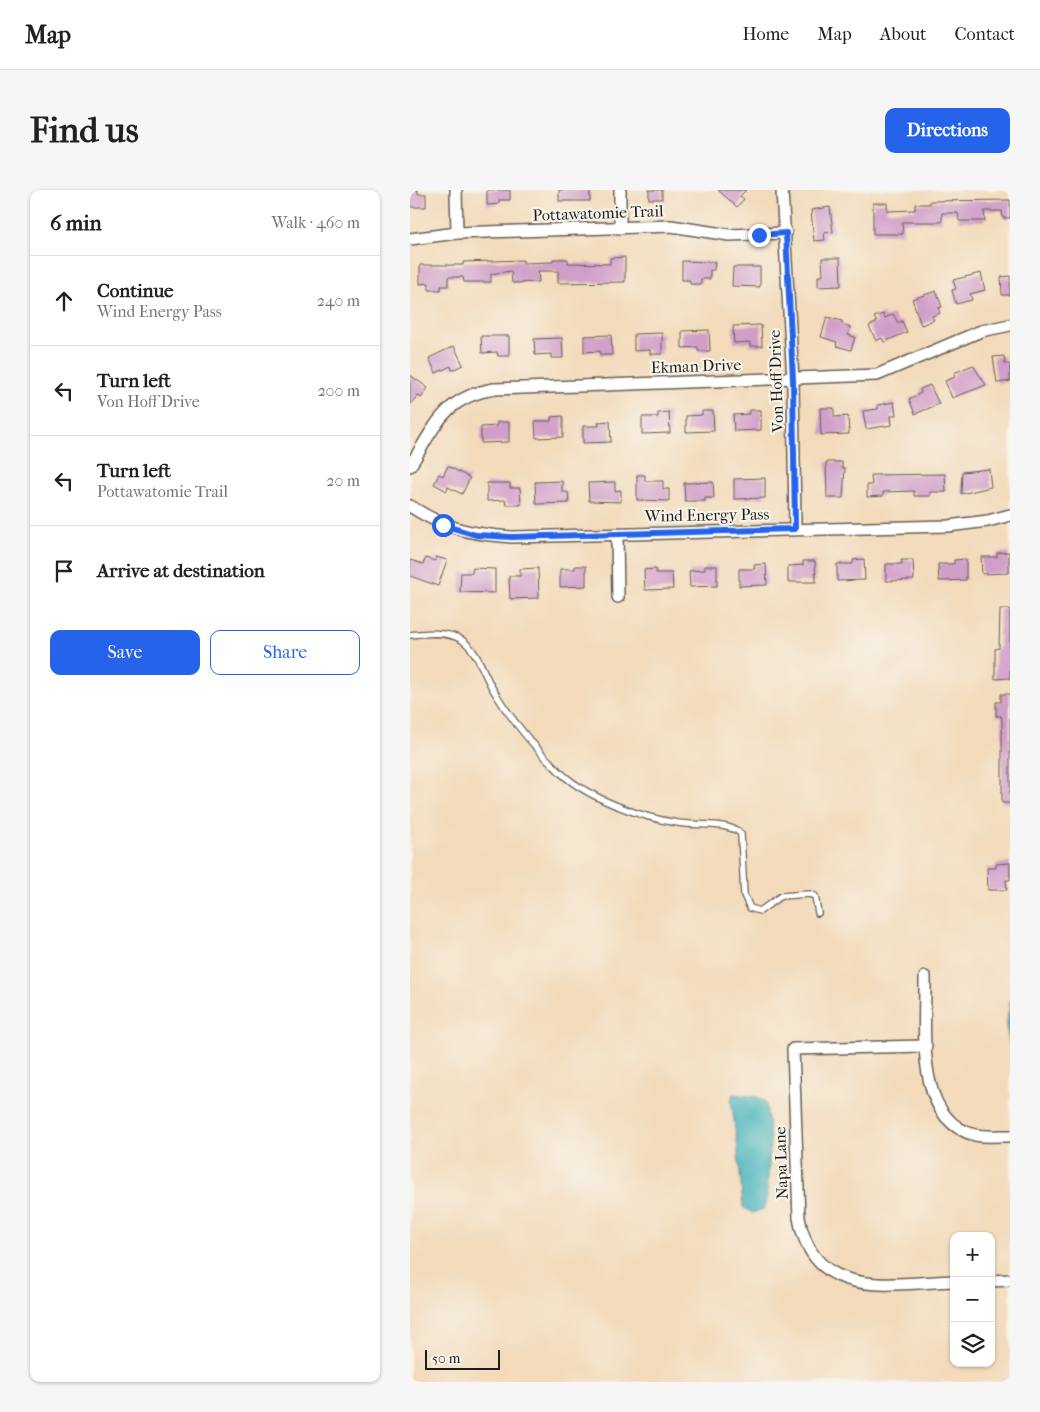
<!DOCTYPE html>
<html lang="en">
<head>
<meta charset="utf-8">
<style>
	body { margin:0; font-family:"IM FELL French Canon",serif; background:#f6f6f6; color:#202124 }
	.controls { position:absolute; right:15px; bottom:15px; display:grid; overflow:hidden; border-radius:10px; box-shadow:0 1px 4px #0004 }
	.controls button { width:45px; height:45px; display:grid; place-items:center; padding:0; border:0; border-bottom:1px solid #e0e0e0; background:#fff; color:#202124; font:25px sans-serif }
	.scale { position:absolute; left:15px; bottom:12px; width:75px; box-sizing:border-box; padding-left:5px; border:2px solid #1c1c1c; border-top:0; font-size:14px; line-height:18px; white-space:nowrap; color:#1c1c1c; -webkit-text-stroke:4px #f7f3e8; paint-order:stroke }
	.stop { position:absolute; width:15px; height:15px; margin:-11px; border:4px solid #2563eb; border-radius:50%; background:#fff }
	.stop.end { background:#2563eb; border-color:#fff; box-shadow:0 1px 5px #0008 }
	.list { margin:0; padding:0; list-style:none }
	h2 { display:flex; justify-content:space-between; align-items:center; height:65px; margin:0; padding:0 20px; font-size:21px }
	h2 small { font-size:16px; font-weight:400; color:#757577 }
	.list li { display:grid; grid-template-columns:32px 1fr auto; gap:15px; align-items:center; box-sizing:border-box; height:90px; padding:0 20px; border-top:1px solid #e0e0e0 }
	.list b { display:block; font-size:19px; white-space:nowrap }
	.list p { margin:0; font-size:16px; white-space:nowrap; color:#757577 }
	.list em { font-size:16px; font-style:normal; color:#757577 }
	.actions { display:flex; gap:10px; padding:15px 20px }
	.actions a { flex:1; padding:11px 0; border:1px solid #2563eb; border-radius:10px; text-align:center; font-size:18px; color:#2563eb }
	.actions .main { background:#2563eb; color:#fff }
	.icon { flex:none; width:28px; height:28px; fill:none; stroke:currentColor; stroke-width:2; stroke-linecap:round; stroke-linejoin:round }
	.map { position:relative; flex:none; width:600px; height:1192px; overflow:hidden; border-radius:10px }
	header { display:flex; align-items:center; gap:30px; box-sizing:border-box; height:70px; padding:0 25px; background:#fff; border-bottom:1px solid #e0e0e0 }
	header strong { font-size:24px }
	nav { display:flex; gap:28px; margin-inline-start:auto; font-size:18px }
	.intro { display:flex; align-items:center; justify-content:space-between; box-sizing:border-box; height:120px; padding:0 30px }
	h1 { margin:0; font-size:35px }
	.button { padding:12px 22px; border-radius:10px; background:#2563eb; color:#fff; font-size:18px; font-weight:700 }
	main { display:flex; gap:30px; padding:0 30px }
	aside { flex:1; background:#fff; border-radius:10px; box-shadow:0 1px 4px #0004 }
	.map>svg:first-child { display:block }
	.water { fill:#42b2bc; stroke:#2f676c }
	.building { fill:#d09fc9 }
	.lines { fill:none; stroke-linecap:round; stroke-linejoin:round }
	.service-casing { stroke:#675e53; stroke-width:8 }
	.minor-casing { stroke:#675e53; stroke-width:14 }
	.service { stroke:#fff; stroke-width:5.5 }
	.minor { stroke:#fff; stroke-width:11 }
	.route { stroke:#2563eb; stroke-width:6 }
	.labels { text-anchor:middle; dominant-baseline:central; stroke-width:4.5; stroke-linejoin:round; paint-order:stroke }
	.street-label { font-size:16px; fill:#1c1c1c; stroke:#f7f3e8 }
</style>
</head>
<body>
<header>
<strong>Map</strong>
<nav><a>Home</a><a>Map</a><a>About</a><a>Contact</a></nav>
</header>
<div class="intro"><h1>Find us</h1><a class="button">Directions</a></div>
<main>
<aside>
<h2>6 min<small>Walk · 460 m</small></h2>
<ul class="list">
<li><svg class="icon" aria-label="ahead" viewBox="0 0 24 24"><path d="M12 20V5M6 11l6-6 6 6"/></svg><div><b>Continue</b><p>Wind Energy Pass</p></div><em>240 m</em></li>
<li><svg class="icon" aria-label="left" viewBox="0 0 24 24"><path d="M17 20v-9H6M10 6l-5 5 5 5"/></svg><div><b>Turn left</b><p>Von Hoff Drive</p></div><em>200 m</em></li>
<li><svg class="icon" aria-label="left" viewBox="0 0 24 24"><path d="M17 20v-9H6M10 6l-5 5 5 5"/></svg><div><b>Turn left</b><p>Pottawatomie Trail</p></div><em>20 m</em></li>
<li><svg class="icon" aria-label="arrive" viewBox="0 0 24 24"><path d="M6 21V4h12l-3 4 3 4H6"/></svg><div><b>Arrive at destination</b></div></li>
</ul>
<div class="actions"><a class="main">Save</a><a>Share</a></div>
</aside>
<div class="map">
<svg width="600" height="1192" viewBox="0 0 600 1192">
	<rect width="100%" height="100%" fill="#f7f3e8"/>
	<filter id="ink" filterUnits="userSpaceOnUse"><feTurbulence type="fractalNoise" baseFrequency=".02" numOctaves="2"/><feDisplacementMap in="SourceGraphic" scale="10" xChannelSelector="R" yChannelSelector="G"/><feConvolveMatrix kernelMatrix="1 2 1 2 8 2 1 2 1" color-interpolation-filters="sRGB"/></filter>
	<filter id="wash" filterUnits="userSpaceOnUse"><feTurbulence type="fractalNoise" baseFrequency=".0096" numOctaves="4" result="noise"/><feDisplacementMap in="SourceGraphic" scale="20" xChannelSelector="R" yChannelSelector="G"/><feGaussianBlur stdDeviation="1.12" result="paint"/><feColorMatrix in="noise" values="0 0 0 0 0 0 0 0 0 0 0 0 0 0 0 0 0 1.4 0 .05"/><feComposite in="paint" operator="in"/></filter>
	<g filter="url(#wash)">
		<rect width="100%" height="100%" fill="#f3daba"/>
		<g class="water">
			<path d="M600,810V854L596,838Z"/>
			<path d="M323,904L348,907L356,912L360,949L357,1012L354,1019L342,1023L333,1017L327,952L321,911Z"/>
		</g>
		<g id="blocks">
			<g class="building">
				<path d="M0,0H8V4H16V17H0Z"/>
				<path d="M77,0H100V10H89V14L77,15Z"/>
				<rect x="149" y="0" width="31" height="11"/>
				<rect x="239" y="0" width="13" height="9"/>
				<path d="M308,0H336L330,6L334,9L327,17Z"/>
				<path d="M600,10V28H593L592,21H574L575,31H549L548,23H532V32H492L493,44H463V13H477V21L505,20V14H520V11Z"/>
				<path d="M420,17L423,42L414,43L415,50L404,51L401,20Z"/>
				<path d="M215,67V92L148,93V81H128L129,92L102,93L101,81L81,84V92H54L53,87H38V96H31V100H19V93L10,94V75H53V72L113,70V73L143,72V69H158V73L200,74V68Z"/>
				<path d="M412,68H430L431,96L408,97V86H413Z"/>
				<path d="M272,71L305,72L304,80H300V89H291V94H280V90H272Z"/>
				<path d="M323,77H350V97L322,96Z"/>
				<path d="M571,83L575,100L560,104L562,110L546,114L542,100L546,99L543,90Z"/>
				<path d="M600,86V105H592L591,87Z"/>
				<path d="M526,101L532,117L528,118L530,123L522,126L524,130L511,135L502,109Z"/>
				<path d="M473,124L475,128L483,124L488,133L492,131L497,142L474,152L472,148L466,151L459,136L467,132L464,127Z"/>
				<path d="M417,127L432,131V134L440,137L438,145L445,147L441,160L426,156L427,152L411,147Z"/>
				<path d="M351,135L352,156H340V152L324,153L323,136Z"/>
				<path d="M299,140L300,161H288V157L272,158V141Z"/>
				<path d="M252,143V164H240V160L224,161V144Z"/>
				<path d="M201,145L202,165H190V161L174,162V146Z"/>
				<path d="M71,146H99V166H88L87,162L72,163Z"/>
				<path d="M152,148L153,168H141V164L125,165L124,149Z"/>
				<path d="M44,156L53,175L42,180L41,176L26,183L19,168Z"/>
				<path d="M594,166L595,174H600V191L587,193L583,167Z"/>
				<path d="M563,175L576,195L542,208L535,191L545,187L544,183Z"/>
				<path d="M0,185L18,198L11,208L8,205L0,215Z"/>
				<path d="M520,195L529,214L505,224L499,209L511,203L510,199Z"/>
				<path d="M484,212L486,225L481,226L482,235L456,239L453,221L468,219V215Z"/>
				<path d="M410,218H424V227L438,226L439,244L411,245Z"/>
				<path d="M339,220H351V240L324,241L323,225L339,224Z"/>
				<path d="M292,221H303L304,241L276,242V226L292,225Z"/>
				<path d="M259,222L260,243L232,244V227H248V223Z"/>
				<path d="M153,226V247L126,248L125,231H141V227Z"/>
				<path d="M200,231L201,252L173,253V236H189L188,232Z"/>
				<path d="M87,232H99V252L71,253V237L87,236Z"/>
				<path d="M416,272H432V278H435L433,308H417Z"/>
				<path d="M38,276L60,288L52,304L38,297L37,301L24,294L29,284L33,286Z"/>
				<path d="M579,279L581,297L551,304L552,282Z"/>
				<path d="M535,284L536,302H520V306H504V301L473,302V306L457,307V295H462L461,285Z"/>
				<path d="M227,285H235V291H253V299H259V311L227,310Z"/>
				<path d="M355,288V308L324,309V289Z"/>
				<path d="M152,291V302H158L159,313L126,314L125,292Z"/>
				<path d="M205,292V301L211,300V312L179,311L178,293Z"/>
				<path d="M303,292L304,308H295V311H275L274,293Z"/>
				<path d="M77,293H100V298H110L111,315H96L95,310L77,311Z"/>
				<path d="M599,362V383L572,384L571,367H587V363Z"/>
				<path d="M26,367L37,370L28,396L0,386V370L13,374L16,368L25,371Z"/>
				<path d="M454,369L455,390L427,391V374H443V370Z"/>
				<path d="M556,369V390L529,391L528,374H544V370Z"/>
				<path d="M491,370H503L504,390L476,391V374H492Z"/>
				<path d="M393,371H405L406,392H378V376L393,375Z"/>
				<path d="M356,374L357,395L329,396V379H345L344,375Z"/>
				<path d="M165,376H176V396L150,397V379H165Z"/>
				<path d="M295,376H307V396L280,397L279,381L295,380Z"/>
				<path d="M63,378L85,379V403L50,402L51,383H62Z"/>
				<path d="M128,378L129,408L100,409L99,386H110V379Z"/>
				<path d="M246,379V383H262L263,399L235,400L234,380Z"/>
				<path d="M590,419H600V488L585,489V459L589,458Z"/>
				<path d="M591,504H600V613H592V531L591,526H586V512H591Z"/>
				<path d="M600,673V690H596L597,700H578L577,678H586V674Z"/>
			</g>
		</g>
	</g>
	<g filter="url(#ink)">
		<use href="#blocks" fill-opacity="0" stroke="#675e53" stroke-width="1"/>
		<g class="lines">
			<g class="service-casing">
				<path id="service" d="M0,445C16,443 38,441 52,450C69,462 73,484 84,501C103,533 124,557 151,583C178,608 232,628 268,633C287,636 311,632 328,641L331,644L334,705L340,718L350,721L371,706L399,704L405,706L408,723"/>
			</g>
			<g class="minor-casing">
				<g id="minor">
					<path d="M46,0L47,43"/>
					<path d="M210,0V38"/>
					<path d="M372,0L383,190L385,339"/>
					<path d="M0,49L47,43L261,36L319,45L376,43"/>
					<path d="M0,276C25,237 34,207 84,199L467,185L571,141L600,135"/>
					<path d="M0,316C36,339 60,344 102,347L538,336L578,331L600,325"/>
					<path d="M207,344L208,407"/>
					<path d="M515,787C516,836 503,929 565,945C576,947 589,946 600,946"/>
					<path d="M516,856L383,859L389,1028C404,1112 480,1093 544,1091"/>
					<path d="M581,1091L600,1090"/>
				</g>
			</g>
			<use href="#service" class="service"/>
			<use href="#minor" class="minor"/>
		</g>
	</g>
	<g class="lines" filter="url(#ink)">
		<path class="route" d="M33,335L66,345L102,347L385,339L383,190L376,43L349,45"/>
	</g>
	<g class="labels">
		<g class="street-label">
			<text transform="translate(188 23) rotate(-2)">Pottawatomie Trail</text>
			<text transform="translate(286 176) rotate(-2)">Ekman Drive</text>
			<text transform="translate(366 191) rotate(-92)">Von Hoff Drive</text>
			<text transform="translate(297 325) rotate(-1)">Wind Energy Pass</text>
			<text transform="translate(371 973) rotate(-92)">Napa Lane</text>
		</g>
	</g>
</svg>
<div class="controls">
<button>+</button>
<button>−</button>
<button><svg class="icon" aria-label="layers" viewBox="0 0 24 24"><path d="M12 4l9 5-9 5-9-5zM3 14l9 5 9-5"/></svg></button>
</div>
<div class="scale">50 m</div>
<div class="stop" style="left:33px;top:335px"></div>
<div class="stop end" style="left:349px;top:45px"></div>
</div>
</main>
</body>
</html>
